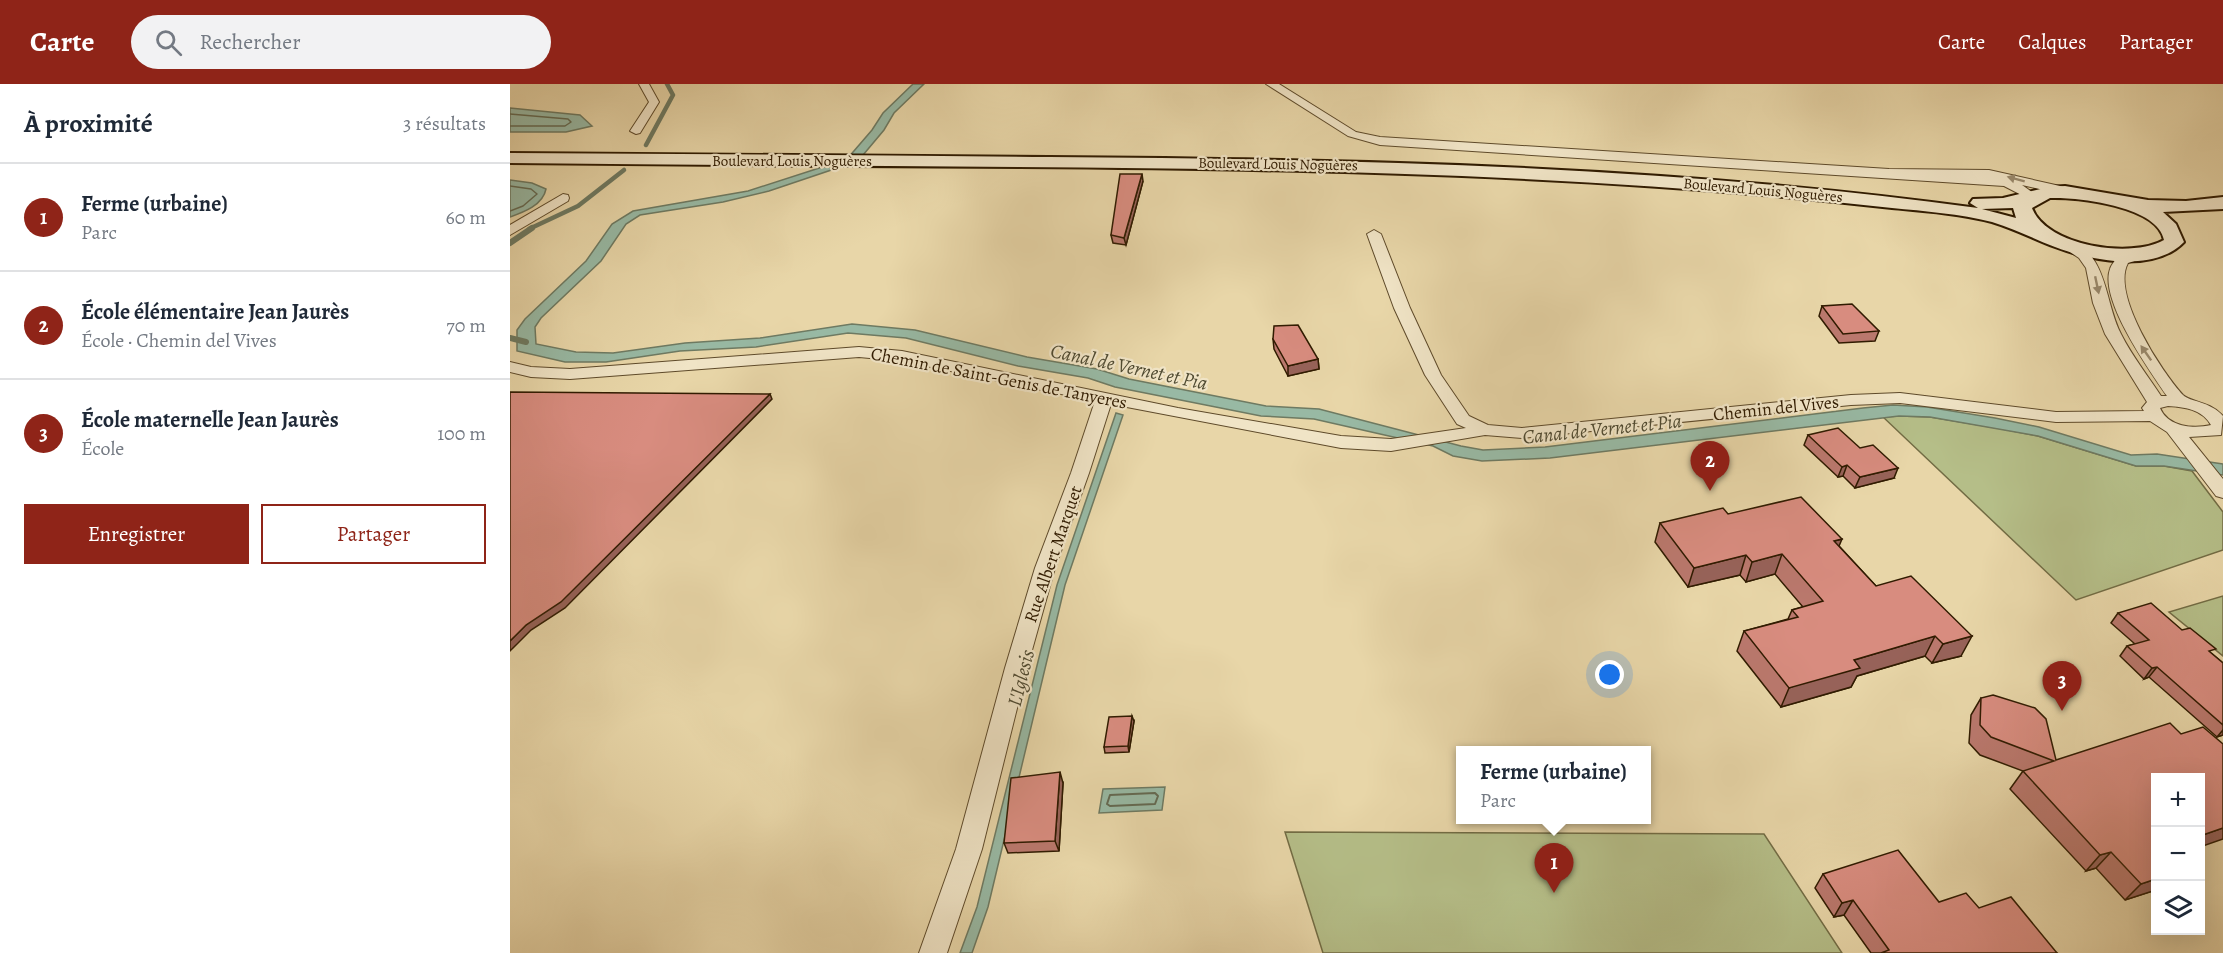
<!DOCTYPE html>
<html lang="fr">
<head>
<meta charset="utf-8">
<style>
	body { margin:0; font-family:Alegreya,serif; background:#f2f2f3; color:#1f2937 }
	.controls { position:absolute; right:18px; bottom:18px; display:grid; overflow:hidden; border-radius:0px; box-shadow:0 6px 24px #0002 }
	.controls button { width:54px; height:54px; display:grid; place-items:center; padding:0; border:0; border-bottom:2px solid #e0e1e3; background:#fff; color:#1f2937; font:30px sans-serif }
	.you { position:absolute; left:1100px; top:591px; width:21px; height:21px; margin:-15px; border:4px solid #fff; border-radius:50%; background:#1a73e8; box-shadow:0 0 0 9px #1a73e833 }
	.badge { display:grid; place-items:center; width:39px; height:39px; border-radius:50%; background:#8f2418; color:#fff; font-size:20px; font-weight:700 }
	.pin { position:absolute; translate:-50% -50px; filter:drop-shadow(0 2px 3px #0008) }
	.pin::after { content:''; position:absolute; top:32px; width:21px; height:18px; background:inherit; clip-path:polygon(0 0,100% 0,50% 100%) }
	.popup { position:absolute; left:946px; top:662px; width:195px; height:78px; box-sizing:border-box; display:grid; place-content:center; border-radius:0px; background:#fff; filter:drop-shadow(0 2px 4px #0005); font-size:20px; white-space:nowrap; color:#747a83 }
	.popup b { font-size:22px; color:#1f2937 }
	.popup::after { content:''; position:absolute; left:50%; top:100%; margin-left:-12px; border:12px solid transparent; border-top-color:#fff }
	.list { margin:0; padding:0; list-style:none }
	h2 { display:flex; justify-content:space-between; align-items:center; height:78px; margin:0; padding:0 24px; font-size:26px }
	h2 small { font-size:20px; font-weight:400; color:#747a83 }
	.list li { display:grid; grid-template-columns:39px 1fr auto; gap:18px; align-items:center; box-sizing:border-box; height:108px; padding:0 24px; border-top:2px solid #e0e1e3 }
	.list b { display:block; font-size:22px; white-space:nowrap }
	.list p { margin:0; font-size:20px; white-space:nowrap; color:#747a83 }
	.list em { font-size:20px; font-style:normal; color:#747a83 }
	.actions { display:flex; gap:12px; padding:18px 24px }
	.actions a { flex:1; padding:14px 0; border:2px solid #8f2418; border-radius:0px; text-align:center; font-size:21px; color:#8f2418 }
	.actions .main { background:#8f2418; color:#fff }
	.icon { flex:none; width:33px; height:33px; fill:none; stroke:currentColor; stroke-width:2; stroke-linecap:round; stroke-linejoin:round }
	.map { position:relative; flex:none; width:1713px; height:869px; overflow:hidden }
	header { display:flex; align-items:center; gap:36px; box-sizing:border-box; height:84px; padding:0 30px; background:#8f2418; color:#fff }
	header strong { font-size:28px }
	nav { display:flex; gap:33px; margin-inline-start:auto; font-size:21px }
	.search { width:420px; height:54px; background:#f2f2f3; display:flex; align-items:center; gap:15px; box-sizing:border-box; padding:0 21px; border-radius:33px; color:#747a83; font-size:22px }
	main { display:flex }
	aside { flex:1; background:#fff }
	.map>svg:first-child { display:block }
	.green { fill:#b5be88; stroke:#726c44; stroke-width:1.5 }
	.water { fill:#98b9a4; stroke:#6e7a62; stroke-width:1.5 }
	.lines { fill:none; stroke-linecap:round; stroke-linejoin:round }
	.shore-far1 { stroke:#646a52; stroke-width:1.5 }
	.shore { stroke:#646a52; stroke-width:2 }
	.stream-far1 { stroke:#6e7a62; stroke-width:4.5 }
	.stream { stroke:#6e7a62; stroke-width:6 }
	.minor-casing { stroke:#5e4a2a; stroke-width:2 }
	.secondary-casing { stroke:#301b00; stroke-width:4 }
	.minor { fill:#f0e4c6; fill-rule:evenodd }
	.secondary { fill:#f0e4c6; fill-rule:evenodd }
	.wall { fill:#ba786d; stroke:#301b00; stroke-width:1.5 }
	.shaded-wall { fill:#976259; stroke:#301b00; stroke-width:1.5 }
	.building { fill:#d88c7f; stroke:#301b00; stroke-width:1.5 }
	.oneway { fill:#9a8a6d }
	.labels { text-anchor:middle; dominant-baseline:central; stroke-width:4.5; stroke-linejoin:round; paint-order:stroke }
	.far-street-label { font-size:15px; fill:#301b00; stroke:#f0e4c6 }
	.street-label { font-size:18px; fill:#301b00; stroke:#f0e4c6 }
	.water-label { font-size:20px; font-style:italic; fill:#4f4a31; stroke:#f0e4c6 }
</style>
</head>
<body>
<header>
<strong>Carte</strong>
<div class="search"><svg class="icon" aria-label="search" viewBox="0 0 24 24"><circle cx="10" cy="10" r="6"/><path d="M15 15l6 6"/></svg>Rechercher</div>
<nav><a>Carte</a><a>Calques</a><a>Partager</a></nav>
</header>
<main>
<aside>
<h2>À proximité<small>3 résultats</small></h2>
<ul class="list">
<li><span class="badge">1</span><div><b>Ferme (urbaine)</b><p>Parc</p></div><em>60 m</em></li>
<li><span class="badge">2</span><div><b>École élémentaire Jean Jaurès</b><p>École · Chemin del Vives</p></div><em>70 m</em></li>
<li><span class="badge">3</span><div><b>École maternelle Jean Jaurès</b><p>École</p></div><em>100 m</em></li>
</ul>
<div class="actions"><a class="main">Enregistrer</a><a>Partager</a></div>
</aside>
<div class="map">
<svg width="1713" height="869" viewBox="0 0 1713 869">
	<rect width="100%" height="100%" fill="#e8d6a8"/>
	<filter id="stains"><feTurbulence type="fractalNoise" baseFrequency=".00333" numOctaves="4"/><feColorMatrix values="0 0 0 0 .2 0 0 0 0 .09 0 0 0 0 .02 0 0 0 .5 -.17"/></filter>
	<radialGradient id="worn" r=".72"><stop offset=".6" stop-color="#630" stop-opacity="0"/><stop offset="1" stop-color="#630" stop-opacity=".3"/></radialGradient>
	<g class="green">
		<path d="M1389,332L1420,333L1487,344L1528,352L1626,382H1654L1682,387L1713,428V466L1566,516L1373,333Z"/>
		<path d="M1713,512V572L1659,528Z"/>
		<path d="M775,748L1254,750L1332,869H813Z"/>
	</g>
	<g class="water">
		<path d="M403,0H414L384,29L374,46L348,77L259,107L213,118L130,131L116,140L91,177L31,234L25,243L26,260L66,268L103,269L175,259L250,254L342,240L405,246L517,273L587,285L619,295L756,322L809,325L951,362L973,366L1035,363L1353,324L1383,321L1417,323L1485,334L1529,343L1621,371L1647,370L1713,380V391L1654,382H1626L1528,352L1420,333L1389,332L1040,374L972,377L943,372L923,362L804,335L751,332L605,303L578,294L508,282L396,254L338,249L246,263L170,267L96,278H55L7,267V246L15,235L76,177L102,140L123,127L238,107L337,75L362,46L373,29Z"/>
		<path d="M0,24L70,31L82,42L56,48H0Z"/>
		<path d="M0,96L22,99L36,105C33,121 14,128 0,133Z"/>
		<path d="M606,329L613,331L555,501L478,823L462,869H450L467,823L547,501Z"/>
		<path d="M655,703L652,726L589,729L593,705Z"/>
	</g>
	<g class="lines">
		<g class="shore-far1">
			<path d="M0,30L58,35L61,38L55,42H0"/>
			<path d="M0,102L21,105L27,110L13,122L0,127"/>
		</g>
		<path class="shore" d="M645,709L648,712L645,720L600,722L597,720L600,711Z"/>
		<g class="stream-far1">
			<path d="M136,61L163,11L157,0"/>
			<path d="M19,145L68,122L114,86"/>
		</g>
		<g class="stream">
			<path d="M0,159L22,144"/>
			<path d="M0,254L16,258"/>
		</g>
		<g class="minor-casing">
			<g id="minor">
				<path d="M129,0H139L149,18L130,49L126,50L120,47L139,18Z"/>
				<path d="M756,0H769L846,48L870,53L1379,85L1479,86L1568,106L1569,109L1563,113L1512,101L1529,113L1528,116L1523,117L1494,102L870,61L838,52Z"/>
				<path d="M53,110L58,111L59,114L58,117L0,151V141Z"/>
				<path d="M864,146L871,150L900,224L931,291L959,332L978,341L1012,344L1341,311L1390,309L1546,328L1634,327L1632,324L1637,318L1595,250L1583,219L1576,184L1569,174L1545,158L1552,154C1599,166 1593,215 1611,250C1622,272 1638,292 1651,312H1657C1640,287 1589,216 1600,185C1601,181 1605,177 1607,173L1626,168L1631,169L1633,172L1631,175L1618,179C1601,210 1651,287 1673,311C1680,318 1700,317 1713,332L1711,351L1679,353L1713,395V414L1706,412L1657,348L1640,337L1546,338L1390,319L1341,321L1012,354L975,351L881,367L831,364L601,320L579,389L545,484L517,584L472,765L437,869H409L446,765L495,584L525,484L561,389L585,317L392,277L349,273L60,295L21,293L0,288V278L21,283L60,285L349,263L392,267L668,324L831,352L881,355L956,344L947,340L915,291L884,224L857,150ZM1658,322C1674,323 1692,325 1701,341C1683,345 1658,343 1650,324Z"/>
			</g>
		</g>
		<g class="secondary-casing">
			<path id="secondary" d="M0,69C180,70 360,71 539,73C849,75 1161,82 1468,124L1460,119L1463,115L1493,114L1539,103L1555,102L1638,116L1676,117L1713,113V125L1653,128L1666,140L1674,158C1644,189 1582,177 1545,163C1524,155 1505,145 1482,138C1450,130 1414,127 1382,124C1092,91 800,85 509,83C339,82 170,81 0,79ZM1540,114C1567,113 1648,122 1654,156C1621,175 1536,162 1522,124ZM1503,124L1506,134L1472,125Z"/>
		</g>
		<use href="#minor" class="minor"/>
		<use href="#secondary" class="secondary"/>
	</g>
	<g class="wall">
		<path d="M633,97L616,161L603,159L601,151Z"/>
		<path d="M1312,222L1369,247L1365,257L1329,259L1309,232Z"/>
		<path d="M763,255L808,275L809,285L778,292L764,265Z"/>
		<path d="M1298,351L1384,394L1345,404L1333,392L1328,393L1294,361Z"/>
		<path d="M1218,430L1329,462L1366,502L1451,572L1422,579L1415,572L1347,592L1341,603L1271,623L1227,567L1234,547L1278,535L1282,526L1293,523L1265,490L1236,498L1230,491L1178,503L1145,458L1150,439Z"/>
		<path d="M1608,529L1702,570L1713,579V651L1707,653L1639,593L1634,595L1610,572L1617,562L1625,560L1601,539Z"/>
		<path d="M1471,614L1546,676L1690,693L1646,806L1615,816L1586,784L1576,787L1500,705L1513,687L1470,671L1459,659L1461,631Z"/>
		<path d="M624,637L619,668L595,669L594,663Z"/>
		<path d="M553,699L549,767L498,769L494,759Z"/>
		<path d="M1313,790L1429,818L1469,824L1547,869H1361L1334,831L1324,833L1305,804Z"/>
	</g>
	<g class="shaded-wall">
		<path d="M632,90L633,97L616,161L614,154Z"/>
		<path d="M808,275L809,285L778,292V282Z"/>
		<path d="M260,310L262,315L55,524L21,546L0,567V557L16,541Z"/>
		<path d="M1337,381L1333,392L1328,393L1332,383Z"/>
		<path d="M1388,384L1384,394L1345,404L1350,393Z"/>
		<path d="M1332,455L1324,474V457Z"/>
		<path d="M1272,470L1265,490L1236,498L1242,478Z"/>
		<path d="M1236,471L1230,491L1178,503L1184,484Z"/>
		<path d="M1425,552L1415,572L1347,592L1341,603L1271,623L1279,604L1344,576Z"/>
		<path d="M1462,552L1451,572L1422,579L1433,560Z"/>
		<path d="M1647,583L1639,593L1634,595L1642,584Z"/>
		<path d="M622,632L624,637L619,668L618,662Z"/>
		<path d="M1713,646V651L1707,653Z"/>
		<path d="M550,688L553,699L549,767L545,757Z"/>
		<path d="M1713,744V755L1690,763V752Z"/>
		<path d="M1601,768L1586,784L1576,787L1590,771Z"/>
		<path d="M1646,795V806L1615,816L1631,800Z"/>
		<path d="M1343,816L1334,831L1324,833L1332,819Z"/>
	</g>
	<g class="building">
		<path d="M610,90H632L614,154L601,151Z"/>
		<path d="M1342,220L1369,247L1333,250L1312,222Z"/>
		<path d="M788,241L808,275L778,282L763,255L764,242Z"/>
		<path d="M0,308L260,310L51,518L16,541L0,557Z"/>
		<path d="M1328,344L1350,364L1363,361L1388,384L1350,393L1337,381L1332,383L1298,351Z"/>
		<path d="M1291,413L1332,455L1324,457L1366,502L1401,492L1462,552L1433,560L1425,552L1344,576L1350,584L1279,604L1234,547L1288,533L1282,526L1313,517L1272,470L1242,478L1236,471L1184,484L1150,439L1213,424L1218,430Z"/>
		<path d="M1641,519L1672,546L1680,544L1706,565L1699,567L1713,579V641L1647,583L1642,584L1617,562L1639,556L1608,529Z"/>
		<path d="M1483,611L1525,624L1536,635L1546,676L1660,639L1671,650L1693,643L1713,660V744L1690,752V693H1646V795L1631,800L1601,768L1590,771L1513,687L1544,677L1481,653L1470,641L1471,614Z"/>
		<path d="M622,632L618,662L594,663L599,633Z"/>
		<path d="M550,688L545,757L494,759L501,694Z"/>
		<path d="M1388,766L1429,818L1456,809L1469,824L1501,813L1547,869H1371L1379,866L1343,816L1332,819L1313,790Z"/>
	</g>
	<defs><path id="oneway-solid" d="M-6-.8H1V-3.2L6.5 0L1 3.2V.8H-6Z" transform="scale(1.5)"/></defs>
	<g class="oneway">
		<use href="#oneway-solid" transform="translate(1506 95) rotate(-165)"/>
		<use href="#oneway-solid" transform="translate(1587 201) rotate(78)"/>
		<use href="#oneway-solid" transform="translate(1636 269) rotate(-125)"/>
	</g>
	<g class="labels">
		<g class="far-street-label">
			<text x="282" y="77">Boulevard Louis Noguères</text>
			<text transform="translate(768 80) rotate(1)">Boulevard Louis Noguères</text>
			<text transform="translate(1253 106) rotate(5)">Boulevard Louis Noguères</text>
		</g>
		<g class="street-label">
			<text transform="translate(489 294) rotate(11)">Chemin de Saint-Genis de Tanyeres</text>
			<text transform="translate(1266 324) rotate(-6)">Chemin del Vives</text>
			<text transform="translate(543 470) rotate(-71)">Rue Albert Marquet</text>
		</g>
		<g class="water-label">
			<text transform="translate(619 283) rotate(12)">Canal de Vernet et Pia</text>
			<text transform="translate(1092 345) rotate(-6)">Canal de Vernet et Pia</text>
			<text transform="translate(511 594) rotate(-76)">L'Iglesis</text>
		</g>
	</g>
	<rect width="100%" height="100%" filter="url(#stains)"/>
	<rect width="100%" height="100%" fill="url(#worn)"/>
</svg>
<div class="controls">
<button>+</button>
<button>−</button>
<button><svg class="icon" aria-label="layers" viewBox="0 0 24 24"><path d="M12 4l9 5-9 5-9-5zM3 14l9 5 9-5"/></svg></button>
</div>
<div class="you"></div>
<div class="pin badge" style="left:1044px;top:809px">1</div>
<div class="popup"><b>Ferme (urbaine)</b>Parc</div>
<div class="pin badge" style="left:1200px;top:407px">2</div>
<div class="pin badge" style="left:1552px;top:627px">3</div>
</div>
</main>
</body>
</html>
